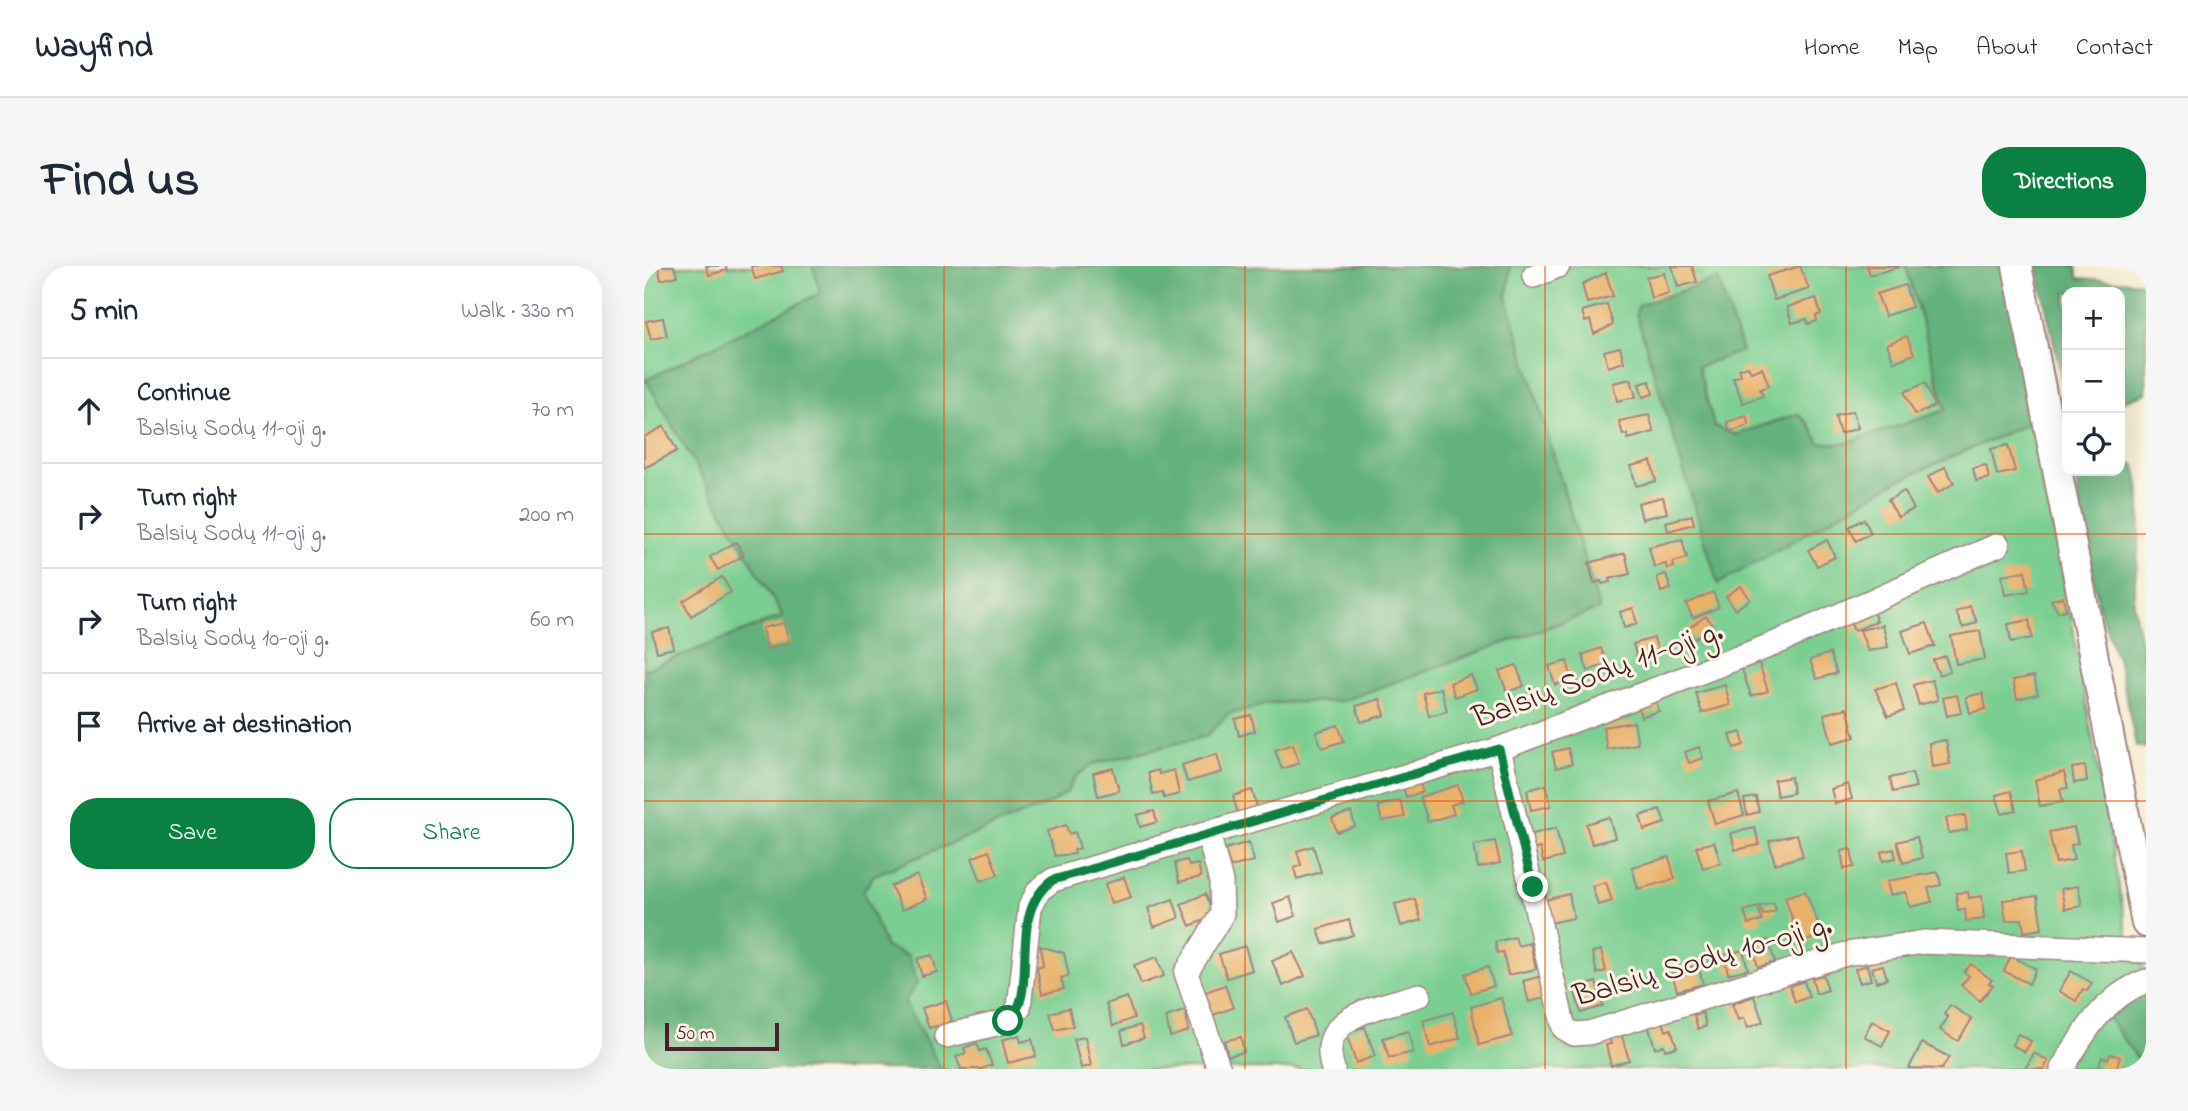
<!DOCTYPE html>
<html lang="en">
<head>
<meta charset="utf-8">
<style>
	body { margin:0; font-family:"Indie Flower",sans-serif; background:#f6f6f7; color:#1f2937 }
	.controls { position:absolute; right:21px; top:21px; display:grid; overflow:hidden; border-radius:14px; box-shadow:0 7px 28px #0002 }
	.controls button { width:63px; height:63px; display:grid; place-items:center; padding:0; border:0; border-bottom:2px solid #e0e1e3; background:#fff; color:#1f2937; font:35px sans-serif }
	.scale { position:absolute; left:21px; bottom:18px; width:114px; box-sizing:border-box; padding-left:7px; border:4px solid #4a1f2b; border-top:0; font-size:19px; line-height:24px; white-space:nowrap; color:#4a1f2b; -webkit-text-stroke:5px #fcf5e5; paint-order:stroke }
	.stop { position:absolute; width:21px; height:21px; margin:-16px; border:5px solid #0b8043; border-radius:50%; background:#fff }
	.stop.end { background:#0b8043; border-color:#fff; box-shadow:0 2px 7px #0008 }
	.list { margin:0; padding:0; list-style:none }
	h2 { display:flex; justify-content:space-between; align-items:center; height:91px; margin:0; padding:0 28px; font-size:30px }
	h2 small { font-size:23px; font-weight:400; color:#747a83 }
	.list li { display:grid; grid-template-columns:46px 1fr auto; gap:21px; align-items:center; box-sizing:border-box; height:105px; padding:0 28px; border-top:2px solid #e0e1e3 }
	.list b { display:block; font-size:26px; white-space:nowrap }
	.list p { margin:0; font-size:23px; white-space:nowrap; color:#747a83 }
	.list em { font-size:23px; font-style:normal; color:#747a83 }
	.actions { display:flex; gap:14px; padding:21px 28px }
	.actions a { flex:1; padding:16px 0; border:2px solid #0b8043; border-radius:28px; text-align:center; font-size:24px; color:#0b8043 }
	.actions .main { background:#0b8043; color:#fff }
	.icon { flex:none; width:38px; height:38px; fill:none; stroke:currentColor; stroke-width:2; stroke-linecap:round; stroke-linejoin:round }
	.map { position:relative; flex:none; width:1502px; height:803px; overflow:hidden; border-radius:28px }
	header { display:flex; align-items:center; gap:42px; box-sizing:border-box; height:98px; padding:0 35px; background:#fff; border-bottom:2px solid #e0e1e3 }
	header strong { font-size:33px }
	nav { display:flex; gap:38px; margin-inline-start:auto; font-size:24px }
	.intro { display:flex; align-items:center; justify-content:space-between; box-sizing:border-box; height:168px; padding:0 42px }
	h1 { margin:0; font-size:49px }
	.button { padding:18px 32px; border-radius:28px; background:#0b8043; color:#fff; font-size:24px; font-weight:700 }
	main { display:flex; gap:42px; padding:0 42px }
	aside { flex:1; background:#fff; border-radius:28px; box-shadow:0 7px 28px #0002 }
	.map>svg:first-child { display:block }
	.green { fill:#7ace91; stroke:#62765e; stroke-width:2 }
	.forest { fill:#63b17b; stroke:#566853; stroke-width:2 }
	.building { fill:#e9b16b }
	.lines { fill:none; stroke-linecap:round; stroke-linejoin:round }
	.minor-casing { stroke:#a0857f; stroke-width:26 }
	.major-casing { stroke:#a0857f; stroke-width:32 }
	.minor { stroke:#fff; stroke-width:23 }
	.major { stroke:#fff; stroke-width:28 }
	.route { stroke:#0b8043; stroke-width:9 }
	.grid { fill:none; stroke:#e8590c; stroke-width:2; stroke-opacity:0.55 }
	.labels { text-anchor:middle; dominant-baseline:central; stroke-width:6; stroke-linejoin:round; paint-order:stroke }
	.street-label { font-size:32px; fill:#4a1f2b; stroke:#fcf5e5 }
</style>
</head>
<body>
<header>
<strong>Wayfind</strong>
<nav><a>Home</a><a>Map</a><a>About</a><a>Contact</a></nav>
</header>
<div class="intro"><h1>Find us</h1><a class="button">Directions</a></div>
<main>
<aside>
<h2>5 min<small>Walk · 330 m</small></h2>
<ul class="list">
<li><svg class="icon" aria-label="ahead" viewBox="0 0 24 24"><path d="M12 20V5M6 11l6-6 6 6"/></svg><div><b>Continue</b><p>Balsių Sodų 11-oji g.</p></div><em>70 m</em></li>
<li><svg class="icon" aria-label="right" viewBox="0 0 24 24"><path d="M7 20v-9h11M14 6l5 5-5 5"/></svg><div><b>Turn right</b><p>Balsių Sodų 11-oji g.</p></div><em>200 m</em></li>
<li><svg class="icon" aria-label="right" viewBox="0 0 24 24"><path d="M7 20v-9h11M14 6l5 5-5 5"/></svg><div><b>Turn right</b><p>Balsių Sodų 10-oji g.</p></div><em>60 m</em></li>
<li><svg class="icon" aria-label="arrive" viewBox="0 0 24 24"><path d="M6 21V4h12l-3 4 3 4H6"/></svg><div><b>Arrive at destination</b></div></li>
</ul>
<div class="actions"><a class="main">Save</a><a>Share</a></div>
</aside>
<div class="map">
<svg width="1502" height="803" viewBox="0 0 1502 803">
	<rect width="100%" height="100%" fill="#fcf5e5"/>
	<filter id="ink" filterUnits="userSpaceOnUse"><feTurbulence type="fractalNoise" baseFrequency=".0143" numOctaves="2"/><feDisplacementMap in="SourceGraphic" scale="14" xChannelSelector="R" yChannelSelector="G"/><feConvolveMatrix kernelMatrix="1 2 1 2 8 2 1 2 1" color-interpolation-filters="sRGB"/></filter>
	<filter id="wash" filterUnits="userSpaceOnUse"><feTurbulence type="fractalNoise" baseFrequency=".00686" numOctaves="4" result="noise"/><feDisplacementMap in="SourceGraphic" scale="28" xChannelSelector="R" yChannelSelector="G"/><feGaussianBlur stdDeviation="1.57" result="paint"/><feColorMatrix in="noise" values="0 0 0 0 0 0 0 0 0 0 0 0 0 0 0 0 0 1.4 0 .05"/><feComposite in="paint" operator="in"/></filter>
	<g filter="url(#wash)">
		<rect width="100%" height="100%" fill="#f5ebd3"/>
		<g class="green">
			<path d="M0,0H169L177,27L3,114L139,350L0,404Z"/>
			<path d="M866,0H1262L1302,144L1200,178L1176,177L1164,157L1154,148L1091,169L1070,160L1053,101L995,39L1074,318L1255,214L1392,154L1485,678L1502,705L1464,751L1493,792V803H297L260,736L219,625L230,609L406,537L423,526L431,511L449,498L562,470L584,448L627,437L698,435L955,343L863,32Z"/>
		</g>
		<g class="forest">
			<path d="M169,0H866L863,32L955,343L698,435L627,437L584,448L562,470L449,498L431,511L423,526L406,537L230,609L219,625L242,681L264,690L273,717L260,736L297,803H0V404L139,350L2,114L176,27Z"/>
			<path d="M1262,0H1362L1392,154L1255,214L1074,318L992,47L995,39L1074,13L1098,85L1054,101L1070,160L1091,169L1154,148L1164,157L1176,177L1200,178L1302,144Z"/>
			<path d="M1393,0H1432L1434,12L1502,17V127L1476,136V26H1423V125L1419,118Z"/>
			<path d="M1490,198C1502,227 1493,291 1490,328C1489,349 1496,371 1501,391C1502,410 1502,464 1501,482L1492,480L1476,401L1455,343L1430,205H1476V199Z"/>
			<path d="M1502,714V803H1493V792L1464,751Z"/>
		</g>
		<g id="blocks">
			<g class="building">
				<path d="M14,0H30L33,10L17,14Z"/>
				<path d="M62,0H82L83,4L65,9Z"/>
				<path d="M107,0H137L139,5L111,13Z"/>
				<path d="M1028,0H1048L1053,16L1034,21Z"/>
				<path d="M1156,0L1165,23L1130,34L1123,10Z"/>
				<path d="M1223,0H1255V1L1226,9Z"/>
				<path d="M962,7L969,30L943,37L938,18Z"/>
				<path d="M1020,7L1025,27L1007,32L1002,11Z"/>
				<path d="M1261,19L1268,41L1241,50L1233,28Z"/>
				<path d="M1172,32L1177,48L1172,50L1173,55L1164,58L1163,53L1148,57L1143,41Z"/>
				<path d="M963,38L969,59L950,68L946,54L941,56L938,45Z"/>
				<path d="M19,52L23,70L7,73L2,55Z"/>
				<path d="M1263,70L1270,88L1250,96L1243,78Z"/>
				<path d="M976,81L980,96L964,101L960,85Z"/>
				<path d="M1104,100L1107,106L1118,102L1125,120L1116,123L1119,130L1099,137L1089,112L1097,109L1095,103Z"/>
				<path d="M987,113L992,131L973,135L969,117Z"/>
				<path d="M1006,115L1009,128L999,131L995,118Z"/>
				<path d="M1281,117L1291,140L1271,149L1260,126Z"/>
				<path d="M1209,145L1214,162L1196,168L1191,150Z"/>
				<path d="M1005,149L1010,166L984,173L983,168L979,169L975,155Z"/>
				<path d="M1102,150L1105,159L1086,166L1083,156Z"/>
				<path d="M20,160L33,185L0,202V171Z"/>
				<path d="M1364,179L1371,205L1353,209L1347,183Z"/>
				<path d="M1007,195L1012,215L992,220L987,200Z"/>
				<path d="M1342,199L1345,212L1332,215L1329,202Z"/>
				<path d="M1301,201L1310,217L1294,227L1284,211Z"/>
				<path d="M1260,225L1270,243L1254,251L1244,234Z"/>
				<path d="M1019,231L1023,247L998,253L994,237Z"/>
				<path d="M1048,249L1050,258L1024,265L1022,256Z"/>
				<path d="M1220,253L1227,267L1212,275L1205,261Z"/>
				<path d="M1038,273L1043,292L1029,296L1030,301L1023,303L1022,298L1010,301L1005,281Z"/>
				<path d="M1183,274L1191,291L1173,300L1164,284Z"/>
				<path d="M92,276L100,289L74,304L66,291Z"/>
				<path d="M981,287L986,308L965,313L966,316L958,318L957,315L950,317L945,297Z"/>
				<path d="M1381,305L1385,325L1361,329L1358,309Z"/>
				<path d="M1022,308L1027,323L1017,326L1013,311Z"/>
				<path d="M78,311L87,326L47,350L39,335Z"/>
				<path d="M1097,320L1106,333L1091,344L1082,330Z"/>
				<path d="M1069,326L1075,341L1049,352L1042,338Z"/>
				<path d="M1419,331L1422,344L1414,346L1407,334Z"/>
				<path d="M1326,340L1333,356L1319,362L1312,346Z"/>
				<path d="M1227,341L1233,355L1210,365L1204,351Z"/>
				<path d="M989,342L993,358L980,362L976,346Z"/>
				<path d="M1062,350L1069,360L1050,373L1043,363Z"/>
				<path d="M1385,354L1388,372L1367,376L1364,358Z"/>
				<path d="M140,357L145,377L123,383L118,362Z"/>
				<path d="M1283,357L1291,380L1266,388L1258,365Z"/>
				<path d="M1239,359L1244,381L1224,385L1216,364Z"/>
				<path d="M25,362L30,382L13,386L8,366Z"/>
				<path d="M1336,365L1341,393L1312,398L1307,370Z"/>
				<path d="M1010,372L1015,389L994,395L989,378Z"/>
				<path d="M957,382L963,398L944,405L938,389Z"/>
				<path d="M1186,387L1193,407L1173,413L1166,394Z"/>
				<path d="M1301,390L1306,405L1295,409L1289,394Z"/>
				<path d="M923,395L928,413L911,419L905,400Z"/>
				<path d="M1115,397L1124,425L1107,430L1098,403Z"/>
				<path d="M872,399L880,420L863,426L855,405Z"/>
				<path d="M827,409L833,423L811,431L806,417Z"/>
				<path d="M1390,410L1394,428L1373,433L1369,414Z"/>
				<path d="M1288,414L1294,434L1275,439L1269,419Z"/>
				<path d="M1252,417L1260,445L1244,450L1231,423Z"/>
				<path d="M1081,419L1086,439L1058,447L1052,427Z"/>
				<path d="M797,422L803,445L785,450L779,427Z"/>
				<path d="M1339,427L1342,443L1326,447L1322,431Z"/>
				<path d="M1313,429L1317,447L1303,450L1299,432Z"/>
				<path d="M1011,432L1015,445L997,451L993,437Z"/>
				<path d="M736,433L741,449L717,456L712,440Z"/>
				<path d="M1203,442L1211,471L1188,477L1180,448Z"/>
				<path d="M607,449L611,465L595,470L591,453Z"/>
				<path d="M990,456L994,478L963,483L959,461Z"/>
				<path d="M694,459L700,475L678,482L672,466Z"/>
				<path d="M1097,466L1100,479L1090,482L1086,469Z"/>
				<path d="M1302,474L1306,498L1288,501L1285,477Z"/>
				<path d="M649,478L655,497L638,503L631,484Z"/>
				<path d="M1055,481L1059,492L1045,497L1041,486Z"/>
				<path d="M924,482L928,498L912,502L908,486Z"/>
				<path d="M573,488L578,506L543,516L538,499Z"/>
				<path d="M1441,500L1443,515L1430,517L1428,502Z"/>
				<path d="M469,502L475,525L454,530L449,507Z"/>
				<path d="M514,504L515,508L530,504L535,528L520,532L518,526L509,528L504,507Z"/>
				<path d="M1420,506L1424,522L1416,523L1419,536L1396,540L1391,514Z"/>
				<path d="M1268,507L1272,521L1249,526L1246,512Z"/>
				<path d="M1147,511L1149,527L1133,530L1130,514Z"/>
				<path d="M775,515L779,526L762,531L759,520Z"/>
				<path d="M1204,518L1208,533L1191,538L1187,523Z"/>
				<path d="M814,519L819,535L807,539L810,548L784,556L776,531Z"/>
				<path d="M902,519L907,540L887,544L883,524Z"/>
				<path d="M608,524L614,544L594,549L589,530Z"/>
				<path d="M1367,525L1372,544L1358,548L1352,529Z"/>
				<path d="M1094,527L1100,549L1071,558L1064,535Z"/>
				<path d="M1112,531L1115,546L1103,549L1100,533Z"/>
				<path d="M756,534L761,551L738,555L734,540Z"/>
				<path d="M1016,543L1021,557L1000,564L996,550Z"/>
				<path d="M510,545L513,556L496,561L493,549Z"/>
				<path d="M707,546L711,560L693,566L688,552Z"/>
				<path d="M1321,549L1323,564L1305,567L1302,552Z"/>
				<path d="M965,551L971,572L948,578L942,558Z"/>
				<path d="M422,559L425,568L431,566L436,582L430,584L431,588L411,590L403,565Z"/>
				<path d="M1430,561L1434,577L1427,579L1430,594L1412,597L1405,566Z"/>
				<path d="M912,562L919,591L899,596L896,582L888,584L885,569Z"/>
				<path d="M1111,562L1115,579L1091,584L1087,567Z"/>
				<path d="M1153,568L1159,590L1131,598L1125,575Z"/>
				<path d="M1273,571L1278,592L1259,597L1253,576Z"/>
				<path d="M851,575L856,597L834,602L830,579Z"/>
				<path d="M605,576L610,595L586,601L581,583Z"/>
				<path d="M1070,576L1077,597L1059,602L1052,581Z"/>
				<path d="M669,580L677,606L653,613L650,602L657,599L653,585Z"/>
				<path d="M1207,583L1210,601L1200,603L1197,585Z"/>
				<path d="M1250,583L1252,592L1239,595L1237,586Z"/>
				<path d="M345,585L354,609L337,615L328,592Z"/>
				<path d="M1378,585L1381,605L1365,607L1362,587Z"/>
				<path d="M1025,591L1031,613L994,623L988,601Z"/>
				<path d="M543,594L545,600L554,598L557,611L535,616L531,597Z"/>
				<path d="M1294,606L1297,619L1284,622L1288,636L1266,641L1262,626L1246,629L1243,615Z"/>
				<path d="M273,609L283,633L258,644L247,620Z"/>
				<path d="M480,611L487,631L467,637L461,618Z"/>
				<path d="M962,616L968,635L954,639L948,620Z"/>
				<path d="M1434,620L1438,640L1421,643L1417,623Z"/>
				<path d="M1161,625L1179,669L1156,677L1141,631Z"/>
				<path d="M1324,626L1325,632L1338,630L1340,653L1322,655L1321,643L1314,644L1312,627Z"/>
				<path d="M561,628L570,650L546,660L537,638Z"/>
				<path d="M925,628L930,652L906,657L901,634Z"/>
				<path d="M1393,630L1398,663L1380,666L1378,653L1362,655L1359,634Z"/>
				<path d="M646,631L652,650L635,656L629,637Z"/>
				<path d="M529,633L535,652L510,661L504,642Z"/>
				<path d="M771,633L777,654L757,660L751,638Z"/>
				<path d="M1130,637L1132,645L1119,649L1116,640Z"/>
				<path d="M1114,641L1118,655L1104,658L1100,645Z"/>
				<path d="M705,654L709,669L679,678L674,663Z"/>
				<path d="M871,671L874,680L886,677L892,703L864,709L859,686L853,687L851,676Z"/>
				<path d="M1124,674L1131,696L1114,701L1108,679Z"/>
				<path d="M396,680L420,687L425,710L417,712L420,723L398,728L393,702L399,700Z"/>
				<path d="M601,680L608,704L583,712L575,688Z"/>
				<path d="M957,684L962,705L953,708L948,686Z"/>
				<path d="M1099,684L1104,703L1084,708L1080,689Z"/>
				<path d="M649,686L661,710L639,720L628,695Z"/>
				<path d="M288,689L293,706L278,710L273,693Z"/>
				<path d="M1367,690L1392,703L1385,718L1360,705Z"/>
				<path d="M513,691L520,710L497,718L490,699Z"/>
				<path d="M1327,698L1348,714L1345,717L1349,719L1336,735L1317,719L1325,710L1320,706Z"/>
				<path d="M1054,699L1059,718L1033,725L1028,707Z"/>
				<path d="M1223,699L1227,714L1216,717L1211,703Z"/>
				<path d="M1239,699L1243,713L1232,716L1228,702Z"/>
				<path d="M844,701L850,720L827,727L821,708Z"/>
				<path d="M1427,705L1448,717L1443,725L1439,723L1432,735L1415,725Z"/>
				<path d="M1179,709L1184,724L1172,728L1168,712Z"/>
				<path d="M898,710L904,731L885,736L879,715Z"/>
				<path d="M1160,715L1165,731L1151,736L1146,720Z"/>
				<path d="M952,716L959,740L937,747L930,723Z"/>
				<path d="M581,719L589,742L569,749L561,726Z"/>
				<path d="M1110,730L1119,756L1104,762L1100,752L1094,754L1088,738Z"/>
				<path d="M483,731L490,752L469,760L462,738Z"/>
				<path d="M857,732L868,770L835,779L827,741Z"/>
				<path d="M302,735L308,755L294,762L293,760L285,762L278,742Z"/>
				<path d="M1306,739L1328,753L1314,775L1296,764L1304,751L1300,748Z"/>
				<path d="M425,742L429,760L411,764L406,747Z"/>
				<path d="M663,743L672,769L650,776L641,751Z"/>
				<path d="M542,744L544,765L526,771L522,751Z"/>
				<path d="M809,746L816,772L786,781L779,755Z"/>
				<path d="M1059,747L1062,760L1054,763L1050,749Z"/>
				<path d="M1019,755L1022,765L1027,763L1033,781L1021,784L1020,779L1011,782L1004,759Z"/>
				<path d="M1228,755L1246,765L1238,780L1220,770Z"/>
				<path d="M496,759L500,772L480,778L477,765Z"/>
				<path d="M721,761L731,790L712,797L702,767Z"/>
				<path d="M764,765L769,786L745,792L739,772Z"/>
				<path d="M977,767L985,794L967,800L962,779L967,778L965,770Z"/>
				<path d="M1374,768L1387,775L1381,786L1368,779Z"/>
				<path d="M375,769L377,776L388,773L392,790L364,797L358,774Z"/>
				<path d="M441,771L447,800L437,802L430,773Z"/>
				<path d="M597,771L600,786L584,790L580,775Z"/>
				<path d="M333,777L336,785L342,783L348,799L338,803H317L312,791L322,787L320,782Z"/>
				<path d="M1278,777L1305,791L1298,803L1265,802Z"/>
				<path d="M1390,787L1404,795L1400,803H1381Z"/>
				<path d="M1466,788L1476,791L1472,803H1454L1458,791L1464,793Z"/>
			</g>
		</g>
	</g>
	<g filter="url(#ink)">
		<use href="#blocks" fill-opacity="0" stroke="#a0857f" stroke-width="2"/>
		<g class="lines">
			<g class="minor-casing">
				<g id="minor">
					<path d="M890,10L914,0"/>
					<path d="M855,483L920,762L930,768L945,767L1202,688L1280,676L1502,685"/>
					<path d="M302,770L364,755L375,742L386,641L395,624L409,614L564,567"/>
					<path d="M575,803L542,707L578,648L577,616L564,567L855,483L1130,378L1354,279"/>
					<path d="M689,803C671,748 736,742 775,729"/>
					<path d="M1418,803C1440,766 1460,731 1502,715"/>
				</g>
			</g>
			<g class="major-casing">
				<path id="major" d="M1373,0L1502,657"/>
			</g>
			<use href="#minor" class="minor"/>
			<use href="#major" class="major"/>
		</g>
	</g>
	<g class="lines" filter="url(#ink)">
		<path class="route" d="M364,755C398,727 360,648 409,614L855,483L889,621"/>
	</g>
	<path class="grid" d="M300,0V803M601,0V803M901,0V803M1202,0V803M0,268H1502M0,535H1502"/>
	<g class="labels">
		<g class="street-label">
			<text transform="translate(954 410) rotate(-20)">Balsių Sodų 11-oji g.</text>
			<text transform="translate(1059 696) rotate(-16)">Balsių Sodų 10-oji g.</text>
		</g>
	</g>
</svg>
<div class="controls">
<button>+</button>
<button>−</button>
<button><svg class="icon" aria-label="locate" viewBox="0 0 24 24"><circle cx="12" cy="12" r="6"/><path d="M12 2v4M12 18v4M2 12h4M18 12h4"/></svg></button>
</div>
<div class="scale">50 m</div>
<div class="stop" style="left:364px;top:755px"></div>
<div class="stop end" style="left:889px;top:621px"></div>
</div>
</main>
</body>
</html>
